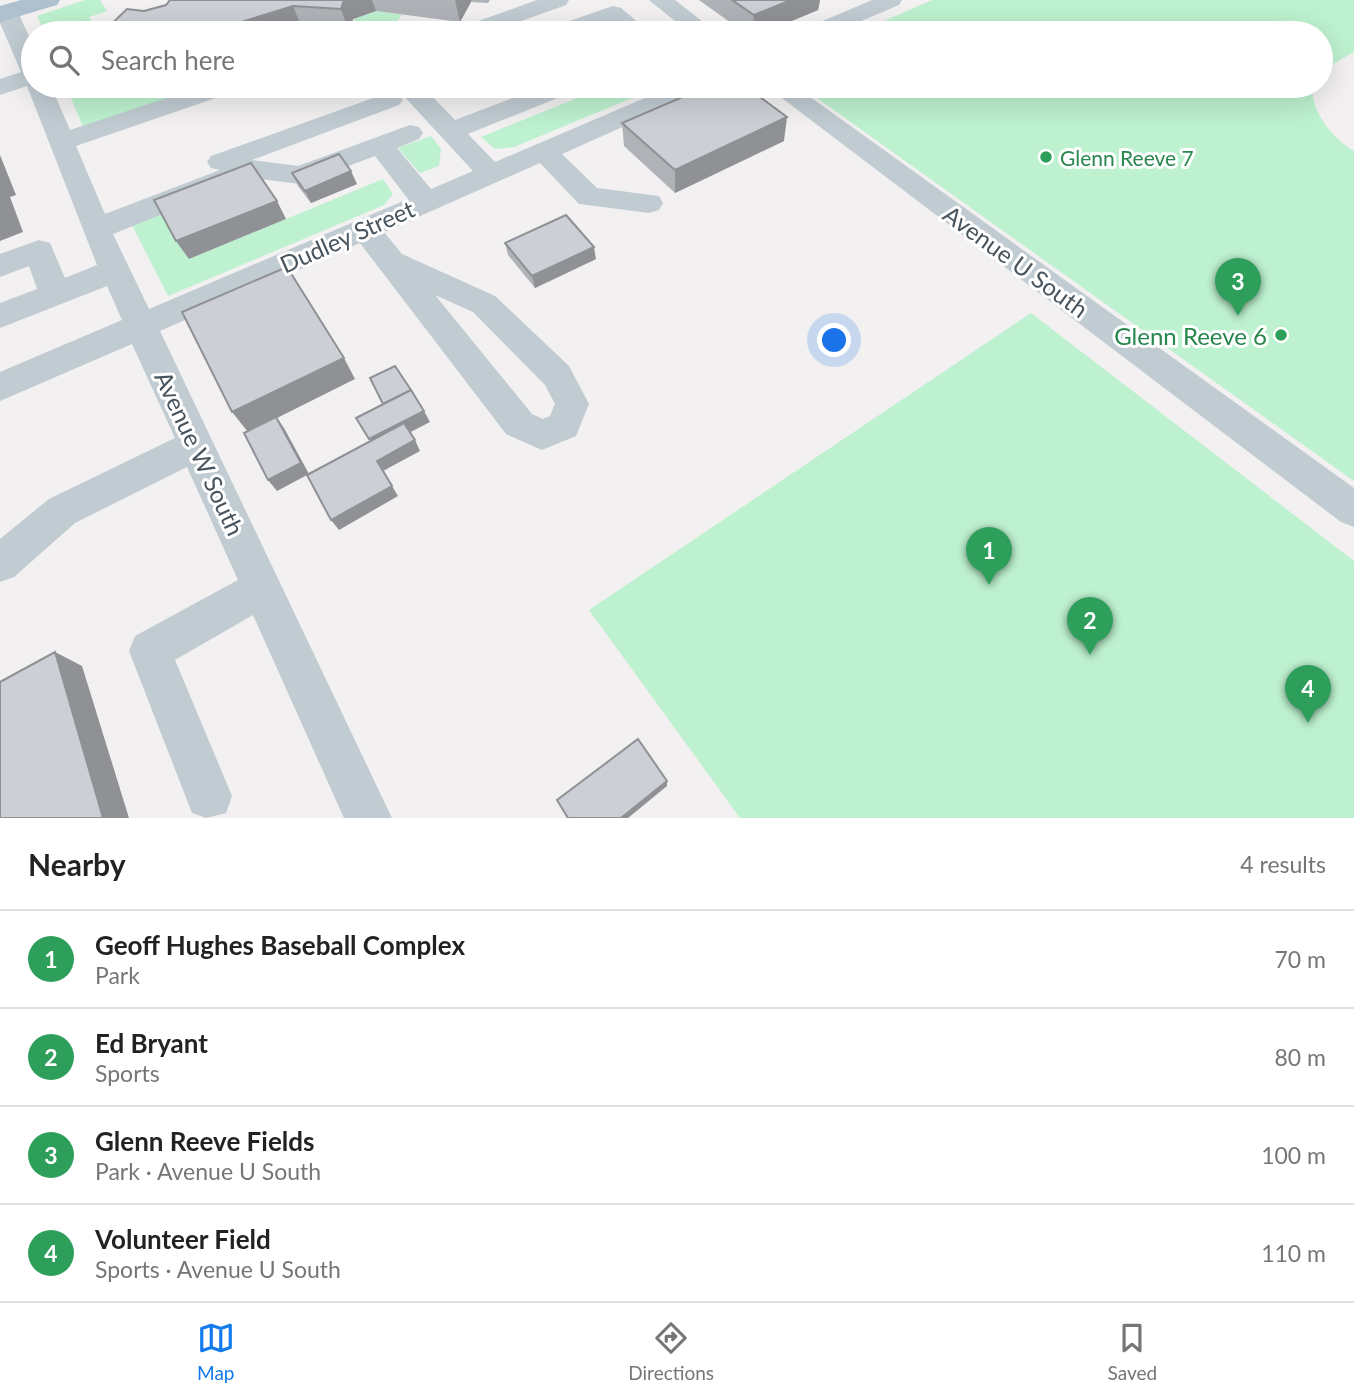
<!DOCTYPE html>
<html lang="en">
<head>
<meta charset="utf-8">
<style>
	body { margin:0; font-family:Lato,sans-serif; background:#f2f2f2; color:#222 }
	.you { position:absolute; left:835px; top:341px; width:24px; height:24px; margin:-18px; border:5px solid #fff; border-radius:50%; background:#1a73e8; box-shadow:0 0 0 10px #1a73e833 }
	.badge { display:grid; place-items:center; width:46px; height:46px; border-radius:50%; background:#127aea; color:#fff; font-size:23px; font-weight:700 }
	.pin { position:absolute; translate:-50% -58px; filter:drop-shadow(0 2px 4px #0008) }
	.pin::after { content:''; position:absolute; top:37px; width:24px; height:21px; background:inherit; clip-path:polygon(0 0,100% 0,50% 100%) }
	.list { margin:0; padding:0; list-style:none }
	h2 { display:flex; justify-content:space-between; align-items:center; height:91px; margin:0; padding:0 28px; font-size:30px }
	h2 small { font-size:23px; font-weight:400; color:#767676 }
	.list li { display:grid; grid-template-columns:46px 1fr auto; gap:21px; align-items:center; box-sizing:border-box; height:98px; padding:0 28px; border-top:2px solid #e0e0e0 }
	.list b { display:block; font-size:26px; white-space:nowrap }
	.list p { margin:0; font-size:23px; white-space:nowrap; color:#767676 }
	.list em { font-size:23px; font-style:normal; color:#767676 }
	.icon { flex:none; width:38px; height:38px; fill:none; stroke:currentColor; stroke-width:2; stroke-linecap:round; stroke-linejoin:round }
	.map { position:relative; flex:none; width:1354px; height:818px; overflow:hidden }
	.search { position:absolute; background:#fff; box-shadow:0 7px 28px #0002; left:21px; right:21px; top:21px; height:77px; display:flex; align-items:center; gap:18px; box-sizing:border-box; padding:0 24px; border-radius:38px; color:#767676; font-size:26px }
	.sheet { height:483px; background:#fff }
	nav { display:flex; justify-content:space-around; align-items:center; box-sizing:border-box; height:98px; border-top:2px solid #e0e0e0; background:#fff; font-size:19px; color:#767676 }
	nav a { display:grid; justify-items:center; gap:4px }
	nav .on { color:#127aea }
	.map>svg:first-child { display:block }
	.green { fill:#bdf1cf }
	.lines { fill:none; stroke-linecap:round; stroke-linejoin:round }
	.minor { fill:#c0cbd2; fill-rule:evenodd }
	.major { fill:#afc1cf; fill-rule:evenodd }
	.wall { fill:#afb2b7 }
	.shaded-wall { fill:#8f9195 }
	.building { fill:#cccfd5; stroke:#8f9195; stroke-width:2 }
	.leisure-dot { fill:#2e9e5b; stroke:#fff; stroke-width:2.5 }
	.labels { text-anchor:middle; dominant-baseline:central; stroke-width:6; stroke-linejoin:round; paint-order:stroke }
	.far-leisure-label { font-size:21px; fill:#27864d; stroke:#fff; text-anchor:start }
	.street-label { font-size:24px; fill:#47545e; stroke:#fff }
	.leisure-label { font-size:24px; fill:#27864d; stroke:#fff; text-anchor:end }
</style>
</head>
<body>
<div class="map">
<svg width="1354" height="818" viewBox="0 0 1354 818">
	<rect width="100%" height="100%" fill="#f2f0f0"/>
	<g class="green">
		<path d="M85,0H100L107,11L89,17L99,33H45L37,16Z"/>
		<path d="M932,0H1354V52L1321,71V33H857Z"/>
		<path d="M376,11L402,15L387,33H368L353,19Z"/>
		<path d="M66,86H178L183,95L83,127Z"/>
		<path d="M607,86H661L514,147L495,149L481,137Z"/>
		<path d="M800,86H1313C1309,110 1334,140 1354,151V481Z"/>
		<path d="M431,136L441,149L439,166L420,173L398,148Z"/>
		<path d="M383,179L393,194L384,205L168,296L131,223L162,212L189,259Z"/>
		<path d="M1031,313L1354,561V818H740L589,610Z"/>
	</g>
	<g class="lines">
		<g class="minor">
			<path d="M537,0H569L566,5L488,33H455L459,28Z"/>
			<path d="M649,0H675L717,33H690Z"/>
			<path d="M872,0H902L899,5L833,33H802L806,28Z"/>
			<path d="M7,5L15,7L18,12L33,45V86H51L70,130L203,86H240L236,91L76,146L105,214L220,170L211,168L207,162L211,156L390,92L399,95L403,100L399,105L252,160L298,166L410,125L419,127L423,133L419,139L397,148L431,189L473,171L401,93L397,88L399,86H429L426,90L455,120L544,86H578L575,91L468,134L495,162L673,86H707L703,91L562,154L597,188L659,196L663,203L659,210L649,213L579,204L540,163L384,232L402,254L495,296L569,366L589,404L576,436L542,450L506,434L360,243L160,331L392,818H344L253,615L175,660L232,796L226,813L206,818L192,813L129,651L135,636L238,580L187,467L75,523L14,577L0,582V539L49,499L175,438L132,344L0,401V372L122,320L107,286L0,328V303L37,289L29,266L0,277V254L39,240L50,243L65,278L97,265L27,86L0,95V79L21,72L0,23V7ZM375,156L408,199L149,309L113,234L252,178L300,184ZM435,295L473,312L545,385L555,404L550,416L543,419L532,414Z"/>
			<path d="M613,6L621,8L651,33H625L610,22L578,33H545L549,28Z"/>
			<path d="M766,86H795L1354,488V527L1341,522Z"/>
		</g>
		<path class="major" d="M21,0H60L57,5L0,22V6Z"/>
	</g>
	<g class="wall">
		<path d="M170,0H490L488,3L471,2L460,22L376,11L353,19L349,32L302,28L288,33H102L144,11L166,5Z"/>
		<path d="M699,0H820L818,10L763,33H745Z"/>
		<path d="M622,123L784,141L675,193L624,146Z"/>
		<path d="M292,173L357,184L311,203L298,186Z"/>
		<path d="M505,243L596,259L535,288L508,255Z"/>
	</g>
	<g class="shaded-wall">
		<path d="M344,0H372L376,11L353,19L349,32L341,9Z"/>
		<path d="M455,0H471V2L460,22Z"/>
		<path d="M791,0H820L818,10L763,33H752L754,15Z"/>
		<path d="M293,6L302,28L288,33H213L216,30Z"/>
		<path d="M787,117L784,141L675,193V170Z"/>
		<path d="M0,155L16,195L10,197L23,232L0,241Z"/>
		<path d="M351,171L357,184L311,203L305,191Z"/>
		<path d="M277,201L286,219L189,259L176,241Z"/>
		<path d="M594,247L596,259L535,288L532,276Z"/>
		<path d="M344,358L355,379L277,418L284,428L309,474L277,491L268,480L248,432L232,412Z"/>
		<path d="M424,411L430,422L376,450L369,439Z"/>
		<path d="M415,440L420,451L383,471L377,461Z"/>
		<path d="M392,486L398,496L339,530L331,520Z"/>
		<path d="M55,652L82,666L129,818H103Z"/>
		<path d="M667,781V786L628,818H621Z"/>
	</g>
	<g class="building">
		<path d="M170,0H344L341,9L293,6L216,30L213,33H102L127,9L144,11L166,5Z"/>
		<path d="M732,0H791L754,15Z"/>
		<path d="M708,86H745L787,117L675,170L622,123Z"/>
		<path d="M339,154L351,171L305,191L292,173Z"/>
		<path d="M251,163L277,201L176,241L154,200Z"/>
		<path d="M566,215L594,247L532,276L505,243Z"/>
		<path d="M287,267L344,358L232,412L182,312Z"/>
		<path d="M395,366L411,390L383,404L370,378Z"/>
		<path d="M411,390L424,411L369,439L356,418Z"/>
		<path d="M276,417L301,463L268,480L244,433Z"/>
		<path d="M404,423L415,440L377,461L392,486L331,520L307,475Z"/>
		<path d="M55,652L103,818H0V682Z"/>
		<path d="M638,739L667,781L621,818H568L557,800Z"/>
	</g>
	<g class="leisure-dot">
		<circle cx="1046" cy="157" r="7"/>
		<circle cx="1281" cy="335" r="7"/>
	</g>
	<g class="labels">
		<g class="far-leisure-label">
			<text x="1060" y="157">Glenn Reeve 7</text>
		</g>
		<g class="street-label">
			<text transform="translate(347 236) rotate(-24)">Dudley Street</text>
			<text transform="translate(1016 261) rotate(36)">Avenue U South</text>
			<text transform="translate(200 453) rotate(65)">Avenue W South</text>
		</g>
		<g class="leisure-label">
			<text x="1267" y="335">Glenn Reeve 6</text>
		</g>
	</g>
</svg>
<div class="you"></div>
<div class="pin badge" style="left:989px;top:585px;background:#2e9e5b">1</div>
<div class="pin badge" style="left:1090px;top:655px;background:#2e9e5b">2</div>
<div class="pin badge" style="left:1238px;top:316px;background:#2e9e5b">3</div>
<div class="pin badge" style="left:1308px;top:723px;background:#2e9e5b">4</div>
<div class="search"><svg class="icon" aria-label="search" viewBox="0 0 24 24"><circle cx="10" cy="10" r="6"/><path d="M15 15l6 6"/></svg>Search here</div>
</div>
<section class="sheet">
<h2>Nearby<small>4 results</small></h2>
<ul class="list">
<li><span class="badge" style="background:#2e9e5b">1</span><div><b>Geoff Hughes Baseball Complex</b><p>Park</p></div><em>70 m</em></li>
<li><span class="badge" style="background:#2e9e5b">2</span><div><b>Ed Bryant</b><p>Sports</p></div><em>80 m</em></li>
<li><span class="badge" style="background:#2e9e5b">3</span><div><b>Glenn Reeve Fields</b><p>Park · Avenue U South</p></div><em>100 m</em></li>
<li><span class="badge" style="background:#2e9e5b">4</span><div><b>Volunteer Field</b><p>Sports · Avenue U South</p></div><em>110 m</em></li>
</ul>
</section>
<nav>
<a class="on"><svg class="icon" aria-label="map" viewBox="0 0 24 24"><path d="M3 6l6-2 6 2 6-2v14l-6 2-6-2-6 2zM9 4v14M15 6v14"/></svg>Map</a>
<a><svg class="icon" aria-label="directions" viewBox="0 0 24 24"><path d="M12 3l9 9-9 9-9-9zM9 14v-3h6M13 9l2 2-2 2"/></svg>Directions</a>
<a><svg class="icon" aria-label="saved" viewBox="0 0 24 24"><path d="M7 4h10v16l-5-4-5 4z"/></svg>Saved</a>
</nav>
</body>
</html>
